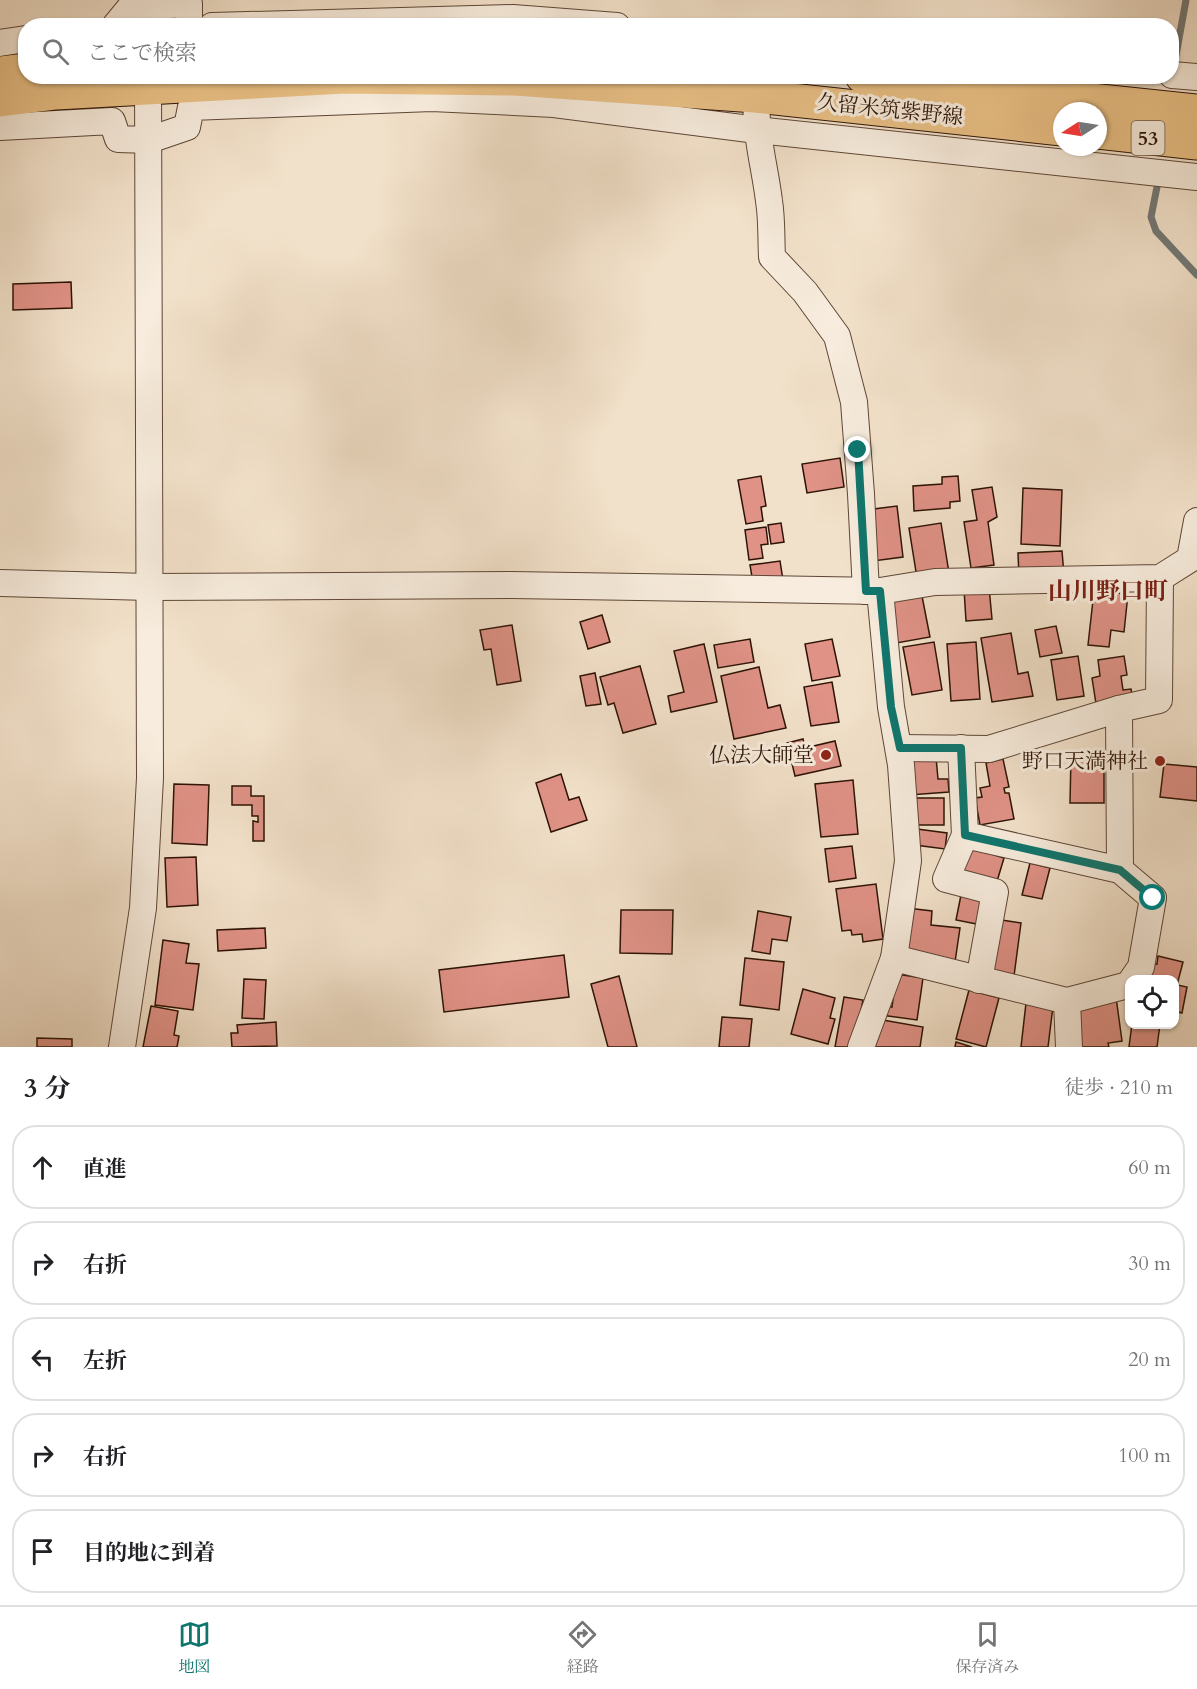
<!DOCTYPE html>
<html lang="ja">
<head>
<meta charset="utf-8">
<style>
	body { margin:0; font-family:Cardo,"Noto Serif JP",serif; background:#f2f2f2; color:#202124 }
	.controls { position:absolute; right:18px; bottom:18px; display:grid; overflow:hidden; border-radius:12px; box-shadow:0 2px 4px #0004 }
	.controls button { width:54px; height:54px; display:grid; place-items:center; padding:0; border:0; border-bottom:2px solid #e0e0e0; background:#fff; color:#202124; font:30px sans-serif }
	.compass { position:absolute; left:1053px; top:102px; width:54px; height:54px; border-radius:50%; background:#fff; box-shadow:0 2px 4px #0004; rotate:258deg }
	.stop { position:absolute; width:18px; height:18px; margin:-14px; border:4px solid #0f766e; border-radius:50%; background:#fff }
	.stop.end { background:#0f766e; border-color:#fff; box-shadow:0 2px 6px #0008 }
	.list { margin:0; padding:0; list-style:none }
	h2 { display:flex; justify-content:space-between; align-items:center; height:78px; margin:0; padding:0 24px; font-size:26px }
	h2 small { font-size:20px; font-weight:400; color:#757577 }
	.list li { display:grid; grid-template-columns:39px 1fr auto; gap:18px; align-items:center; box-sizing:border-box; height:84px; margin:0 12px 12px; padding:0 12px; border:2px solid #e0e0e0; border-radius:24px }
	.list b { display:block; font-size:22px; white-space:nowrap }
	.list em { font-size:20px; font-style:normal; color:#757577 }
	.icon { flex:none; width:33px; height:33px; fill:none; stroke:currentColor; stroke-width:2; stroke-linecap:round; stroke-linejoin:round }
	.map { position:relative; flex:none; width:1197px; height:1047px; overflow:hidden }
	.search { position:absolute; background:#fff; box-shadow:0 2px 4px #0004; left:18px; right:18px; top:18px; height:66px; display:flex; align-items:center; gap:15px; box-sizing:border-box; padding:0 21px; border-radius:24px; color:#757577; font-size:22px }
	.sheet { height:558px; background:#fff }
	nav { display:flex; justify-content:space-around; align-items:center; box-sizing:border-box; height:84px; border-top:2px solid #e0e0e0; background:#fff; font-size:16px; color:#757577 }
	nav a { display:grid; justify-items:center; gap:3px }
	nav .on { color:#0f766e }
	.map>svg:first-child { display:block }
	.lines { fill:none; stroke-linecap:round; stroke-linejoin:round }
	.stream { stroke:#727876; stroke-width:7 }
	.building { fill:#e09287; stroke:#2d1305; stroke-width:1.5 }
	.minor-casing { stroke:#5e4636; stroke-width:28 }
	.primary-casing { stroke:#2d1305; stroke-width:35 }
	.minor { stroke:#f7ecdd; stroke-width:26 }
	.primary { stroke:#e9c085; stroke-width:33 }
	.route { stroke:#0f766e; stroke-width:8 }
	.poi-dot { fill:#8f2418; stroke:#f7ecdd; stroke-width:2 }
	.labels { text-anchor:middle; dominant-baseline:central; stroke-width:6; stroke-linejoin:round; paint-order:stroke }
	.shield { fill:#f7ecdd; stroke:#6a5446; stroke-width:1.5 }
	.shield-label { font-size:20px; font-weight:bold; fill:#2d1305 }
	.street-label { font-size:21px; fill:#2d1305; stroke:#f7ecdd }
	.poi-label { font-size:21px; fill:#2d1305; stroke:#f7ecdd; text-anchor:end }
	.quarter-label { font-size:24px; font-weight:bold; fill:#7a1f14; stroke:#f7ecdd }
</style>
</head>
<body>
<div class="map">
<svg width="1197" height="1047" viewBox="0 0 1197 1047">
	<rect width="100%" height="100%" fill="#f2e1ca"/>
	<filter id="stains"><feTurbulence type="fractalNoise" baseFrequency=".00333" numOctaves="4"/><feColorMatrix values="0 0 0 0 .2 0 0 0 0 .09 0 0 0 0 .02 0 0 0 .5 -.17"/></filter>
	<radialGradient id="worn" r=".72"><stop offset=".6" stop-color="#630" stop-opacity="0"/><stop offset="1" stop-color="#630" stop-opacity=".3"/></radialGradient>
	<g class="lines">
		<g class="stream">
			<path d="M1176,55L1186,0"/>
			<path d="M1157,187L1151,217L1156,231L1197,275"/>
		</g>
	</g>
	<g class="building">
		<path d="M71,282L72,308L13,310V284Z"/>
		<path d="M840,458L844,487L807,493L802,464Z"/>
		<path d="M761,476L766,506L761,507L763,521L746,524L738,480Z"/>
		<path d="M958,476L960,501L950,502V508L914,511L913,486L942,484V477Z"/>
		<path d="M992,487L997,517L988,522L994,565L971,568L964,522L977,520L972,490Z"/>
		<path d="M1023,488L1062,490L1060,546L1021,544Z"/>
		<path d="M897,506L903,557L873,561L866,510Z"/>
		<path d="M781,523L784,542L771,544L768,525Z"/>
		<path d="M941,523L949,573L917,578L909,528Z"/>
		<path d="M766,527L768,544L761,545L763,558L749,560L745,530Z"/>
		<path d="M1062,551L1064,575L1019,577L1018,553Z"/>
		<path d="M780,561L783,580L753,583L750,565Z"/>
		<path d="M989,587L992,619L966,621L964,589Z"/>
		<path d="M921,591L930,637L891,644L888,629L896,628L890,597Z"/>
		<path d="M1094,591L1128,594L1124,632L1111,630L1109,647L1088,645Z"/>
		<path d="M602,615L610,642L588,649L580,622Z"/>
		<path d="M512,625L521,681L497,685L491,649L484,650L480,630Z"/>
		<path d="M1056,626L1062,653L1040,657L1035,630Z"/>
		<path d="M1011,633L1018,674L1028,672L1033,696L992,702L981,638Z"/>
		<path d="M750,639L754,662L718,668L714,645Z"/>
		<path d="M832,639L840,676L812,681L805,644Z"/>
		<path d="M934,642L942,690L912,695L903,647Z"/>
		<path d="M976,642L980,699L951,701L947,644Z"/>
		<path d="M704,644L717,702L671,712L668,696L684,692L674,651Z"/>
		<path d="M1078,656L1084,696L1057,700L1051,660Z"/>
		<path d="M1124,656L1127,675L1121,676L1123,690L1131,689L1134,704L1097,710L1092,678L1100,676L1098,660Z"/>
		<path d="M640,666L656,724L623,733L614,703L608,705L600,677Z"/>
		<path d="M759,667L768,708L780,705L786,728L734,739L721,676Z"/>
		<path d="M595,673L601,704L586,706L580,676Z"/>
		<path d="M832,682L839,722L811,726L804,687Z"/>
		<path d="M803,739L805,748L835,741L841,766L795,776L787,743Z"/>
		<path d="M1071,756H1104V803H1070Z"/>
		<path d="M936,757L938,779H948L949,792L909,795L907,759Z"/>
		<path d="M1003,759L1009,787L1004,788L1005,793H1009L1014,819L980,825L975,798L982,797L980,788L990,786L986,763Z"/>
		<path d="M1164,764L1197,767V801L1160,797Z"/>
		<path d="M561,774L569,800L579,797L587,820L551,832L536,783Z"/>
		<path d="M853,780L858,834L821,837L815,784Z"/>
		<path d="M174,784L209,785L207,845L172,843Z"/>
		<path d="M232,786H251V796H264V841H253V821L258,822V816H252V805H232Z"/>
		<path d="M913,798H944V825H914Z"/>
		<path d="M917,829L947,833L945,849L915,845Z"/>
		<path d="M964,845L1004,858L995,888L955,876Z"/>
		<path d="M852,846L856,878L829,882L825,849Z"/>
		<path d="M196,857L198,905L167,907L165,858Z"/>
		<path d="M1030,863L1050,868L1042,899L1022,895Z"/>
		<path d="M876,884L883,939L863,942L862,934L852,935L851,930L842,931L836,889Z"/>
		<path d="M961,895L986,900L982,925L956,920Z"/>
		<path d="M907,908L932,911L931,925L960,928L955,962L901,955Z"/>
		<path d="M621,910H673L672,954L620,953Z"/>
		<path d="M758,911L791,917L787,941L772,939L770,954L752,951Z"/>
		<path d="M995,919L1021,923L1014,976L987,972Z"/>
		<path d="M265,928L266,948L218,951L217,930Z"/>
		<path d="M163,940L189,944L186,963L199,964L193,1010L155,1005Z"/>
		<path d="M564,955L569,997L444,1012L439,970Z"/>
		<path d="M1158,956L1183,962L1177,985L1187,987L1182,1013L1174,1011V980H1143L1147,965L1157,964Z"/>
		<path d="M745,958L784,962L779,1010L740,1005Z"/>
		<path d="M896,974L923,978L917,1020L881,1015L882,1005L892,1007Z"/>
		<path d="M619,976L637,1047H608L591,984Z"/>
		<path d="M244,979L266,980L264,1019L242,1018Z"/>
		<path d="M803,989L835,998L830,1018L835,1019L828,1044L791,1034Z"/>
		<path d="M969,990L999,998L986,1047L956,1039Z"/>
		<path d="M844,997L863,1000L854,1047H835Z"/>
		<path d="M1116,997L1122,1041L1108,1043L1109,1047H1080L1074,1003Z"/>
		<path d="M1026,1003L1053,1006L1048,1047H1021Z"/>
		<path d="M151,1006L178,1011L174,1035L179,1036L177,1047H143Z"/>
		<path d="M722,1017L752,1019L749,1047H719Z"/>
		<path d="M877,1019L923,1027L920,1047H872Z"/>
		<path d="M276,1022L277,1046L232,1047L231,1033H238L237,1025Z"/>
		<path d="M1132,1024H1160L1157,1047H1129Z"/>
		<path d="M37,1038L72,1039V1047H37Z"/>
		<path d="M956,1042L972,1047H955Z"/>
	</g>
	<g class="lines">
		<g class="minor-casing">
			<g id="minor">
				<path d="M115,26L129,9L149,6L189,4V26"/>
				<path d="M212,26L513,18L617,26"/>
				<path d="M0,43L26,39"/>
				<path d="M1172,75L1197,77"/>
				<path d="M760,76C750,119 764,159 769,201C772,219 771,238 772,257L805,292L837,336L854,402L861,494L866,591"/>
				<path d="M0,127L112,121L118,139L149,140L187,127L191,107L432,98L554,104L757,130L1197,177"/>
				<path d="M0,583L149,587L511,585L880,591L935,582L1160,578L1190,559L1197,521"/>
				<path d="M1119,709L1120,870"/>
				<path d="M899,748L989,749L1119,709L1159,700L1160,578"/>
				<path d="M961,748L965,835"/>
				<path d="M894,958L1067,1001L1128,985L1130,983"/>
				<path d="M979,980L995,892L946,879L965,835L1120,870L1153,898L1141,967L1132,980"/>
				<path d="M1067,1001L1069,1047"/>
				<path d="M122,1047L143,908L150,778L148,76"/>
				<path d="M861,1047L894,958L908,861L901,765L891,707L880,591"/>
			</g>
		</g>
		<g class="primary-casing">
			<g id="primary">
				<path d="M0,73L26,70"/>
				<path d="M862,76L1197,111"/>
				<path d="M0,100L56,93L344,77L515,79L755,96L1062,129"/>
				<path d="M1098,132L1197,143"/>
			</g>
		</g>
		<use href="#minor" class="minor"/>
		<use href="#primary" class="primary"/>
	</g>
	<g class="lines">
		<path class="route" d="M858,450L866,591H880L891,707L900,748H961L965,835L1120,870L1153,898"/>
	</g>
	<g class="poi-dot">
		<circle cx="826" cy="755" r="6"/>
		<circle cx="1160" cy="761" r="6"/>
	</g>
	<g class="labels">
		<rect class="shield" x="1131.5" y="121" width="33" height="34" rx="4.5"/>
		<g class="shield-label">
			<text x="1148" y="138">53</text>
		</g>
		<g class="street-label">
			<text transform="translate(890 110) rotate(6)">久留米筑紫野線</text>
		</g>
		<g class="poi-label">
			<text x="814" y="755">仏法大師堂</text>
			<text x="1148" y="761">野口天満神社</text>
		</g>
		<g class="quarter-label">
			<text x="1108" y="591">山川野口町</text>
		</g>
	</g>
	<rect width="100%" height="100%" filter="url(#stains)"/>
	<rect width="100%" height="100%" fill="url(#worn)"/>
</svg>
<div class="controls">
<button><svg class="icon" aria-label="locate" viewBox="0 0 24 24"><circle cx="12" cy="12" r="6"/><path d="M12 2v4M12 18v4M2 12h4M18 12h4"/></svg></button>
</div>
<svg class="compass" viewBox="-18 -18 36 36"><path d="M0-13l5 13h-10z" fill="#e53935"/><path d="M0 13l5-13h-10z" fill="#757577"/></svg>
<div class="stop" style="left:1153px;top:898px"></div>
<div class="stop end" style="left:858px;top:450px"></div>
<div class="search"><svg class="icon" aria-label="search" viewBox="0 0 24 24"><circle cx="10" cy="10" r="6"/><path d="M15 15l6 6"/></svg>ここで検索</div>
</div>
<section class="sheet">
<h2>3 分<small>徒歩 · 210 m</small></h2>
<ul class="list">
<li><svg class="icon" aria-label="ahead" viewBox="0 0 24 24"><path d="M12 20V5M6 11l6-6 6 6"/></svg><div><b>直進</b></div><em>60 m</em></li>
<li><svg class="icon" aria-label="right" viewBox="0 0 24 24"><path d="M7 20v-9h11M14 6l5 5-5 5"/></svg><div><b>右折</b></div><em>30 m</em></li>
<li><svg class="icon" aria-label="left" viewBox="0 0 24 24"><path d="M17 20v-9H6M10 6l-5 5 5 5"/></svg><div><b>左折</b></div><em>20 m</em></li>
<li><svg class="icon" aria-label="right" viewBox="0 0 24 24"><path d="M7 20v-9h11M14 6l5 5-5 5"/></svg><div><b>右折</b></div><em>100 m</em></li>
<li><svg class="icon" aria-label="arrive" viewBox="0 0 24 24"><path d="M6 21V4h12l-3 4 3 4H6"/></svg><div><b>目的地に到着</b></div></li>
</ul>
</section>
<nav>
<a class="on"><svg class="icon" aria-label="map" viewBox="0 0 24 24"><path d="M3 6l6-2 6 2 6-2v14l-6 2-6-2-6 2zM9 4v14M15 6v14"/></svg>地図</a>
<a><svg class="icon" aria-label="directions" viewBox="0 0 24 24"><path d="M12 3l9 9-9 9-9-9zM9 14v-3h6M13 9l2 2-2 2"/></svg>経路</a>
<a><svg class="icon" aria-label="saved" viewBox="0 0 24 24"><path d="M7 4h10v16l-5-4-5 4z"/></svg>保存済み</a>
</nav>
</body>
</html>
